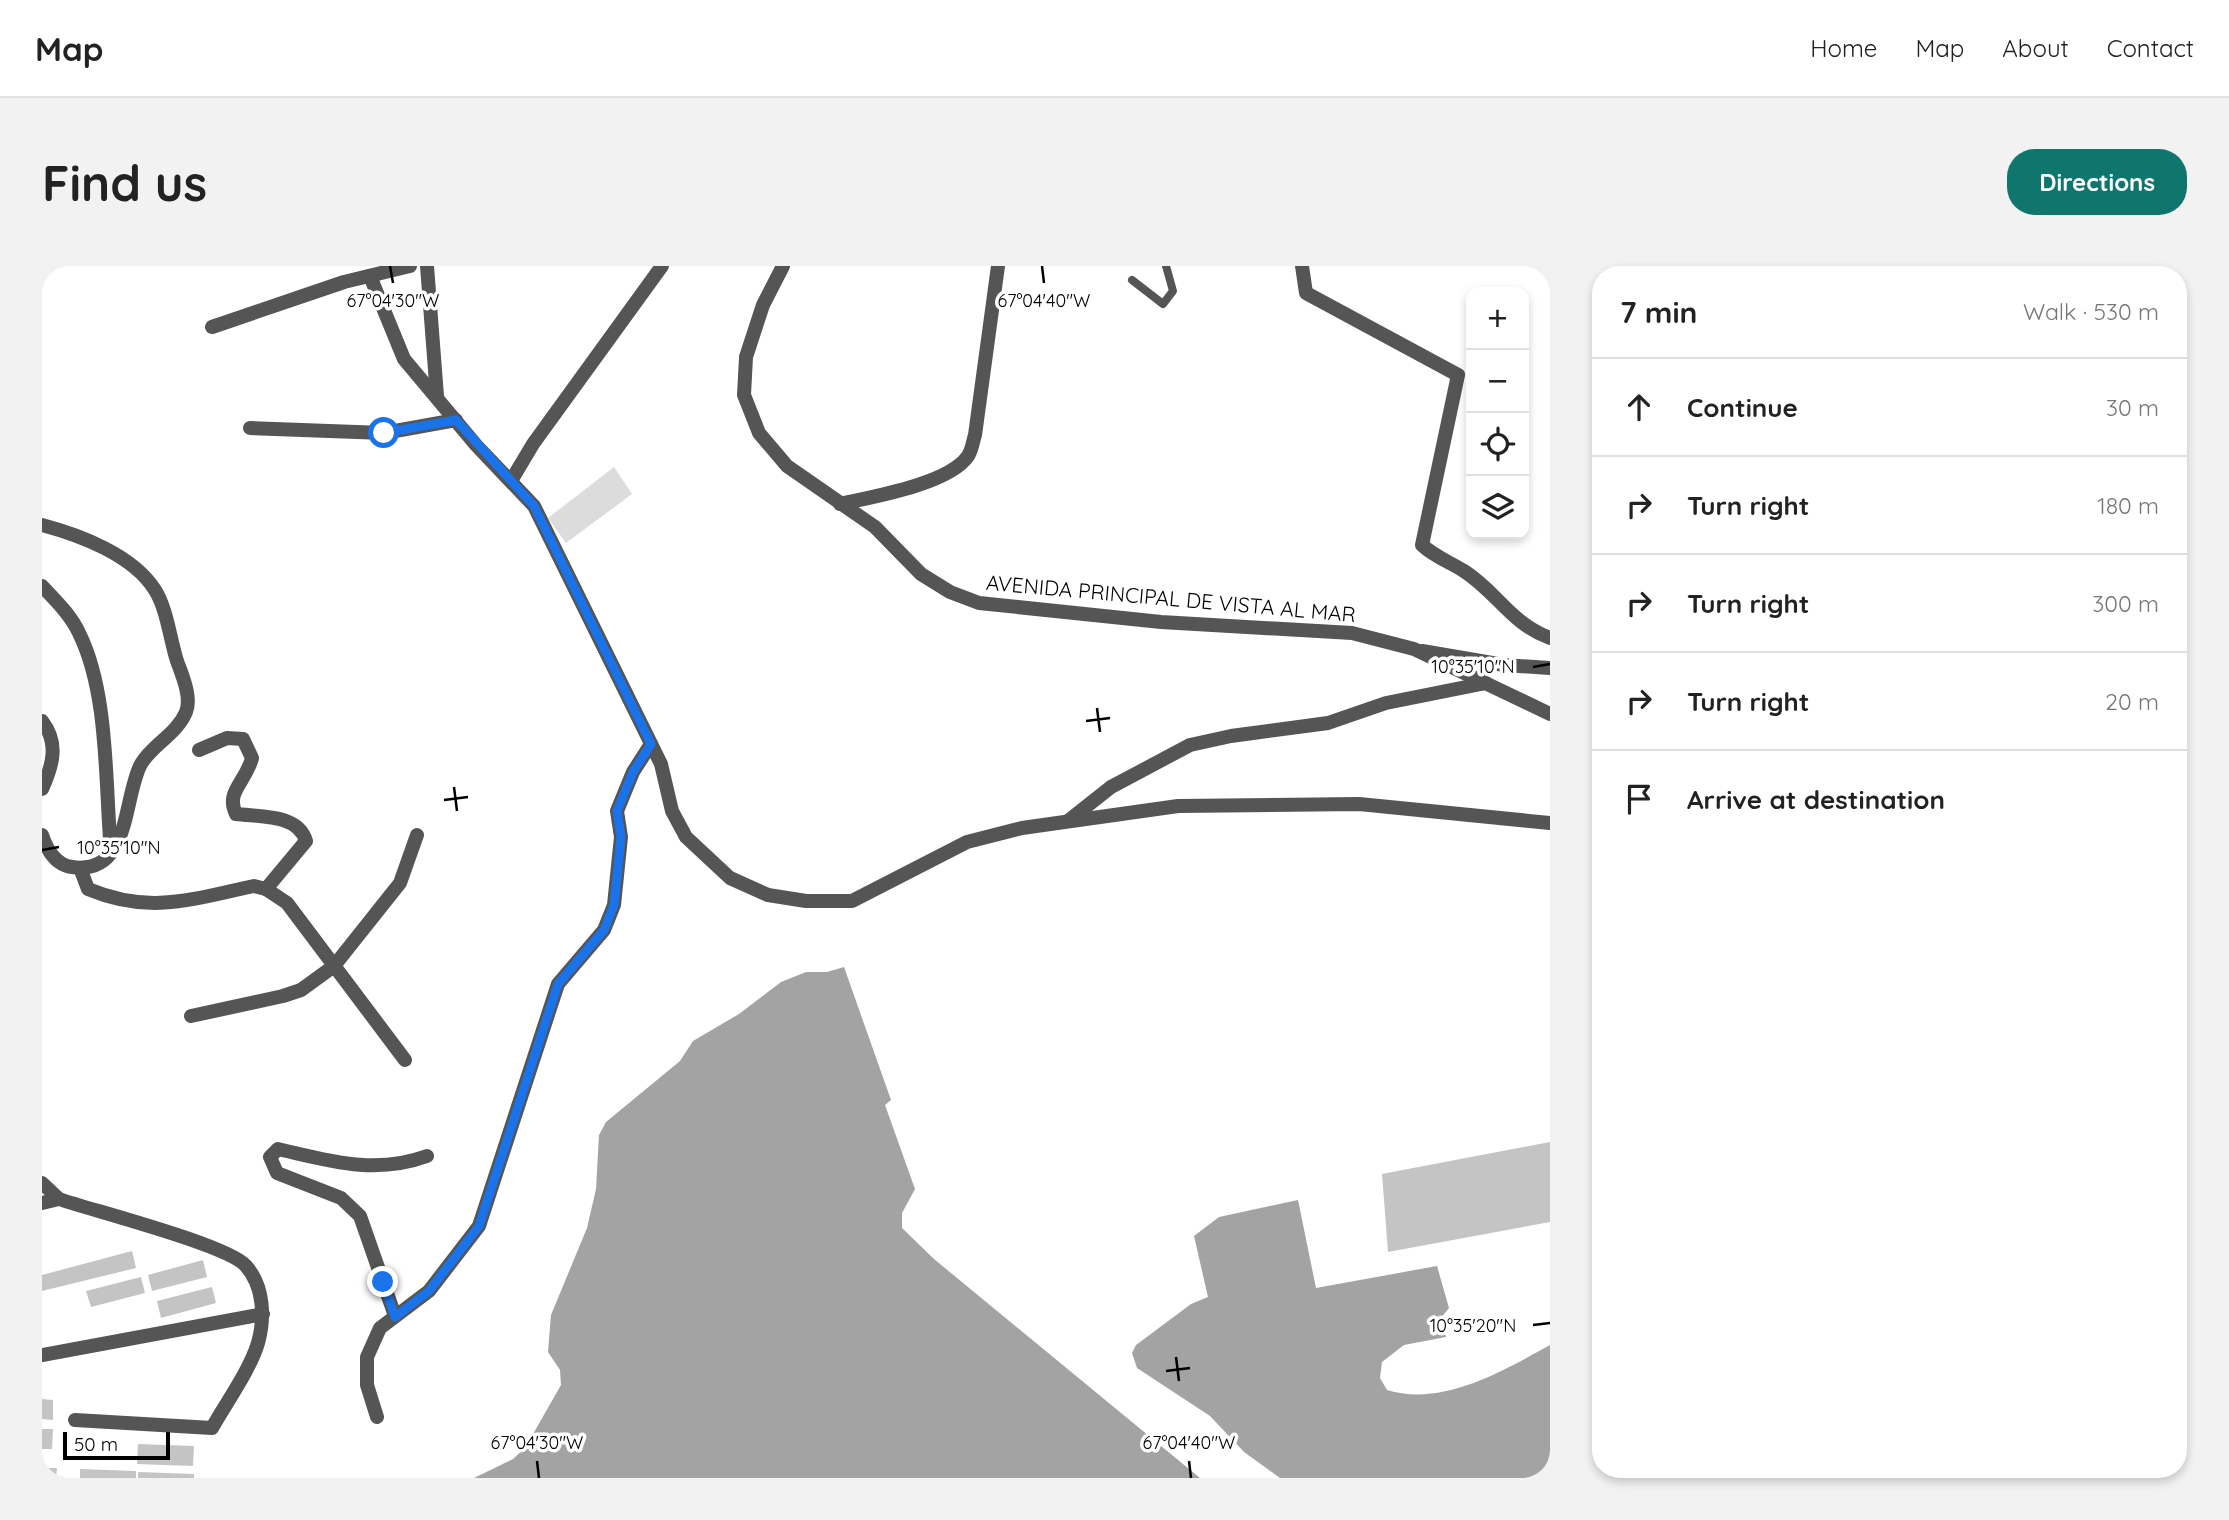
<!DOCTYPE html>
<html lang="en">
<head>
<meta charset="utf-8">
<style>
	body { margin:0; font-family:Quicksand,sans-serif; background:#f2f2f2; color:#222 }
	.controls { position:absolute; right:21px; top:21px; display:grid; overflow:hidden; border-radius:14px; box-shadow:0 4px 10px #0003 }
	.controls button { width:63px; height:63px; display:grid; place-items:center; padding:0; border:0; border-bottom:2px solid #e0e0e0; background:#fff; color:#222; font:35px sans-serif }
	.scale { position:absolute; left:21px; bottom:18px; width:107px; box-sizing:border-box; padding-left:7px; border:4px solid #000; border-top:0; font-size:19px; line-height:24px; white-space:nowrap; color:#000; -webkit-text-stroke:5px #fff; paint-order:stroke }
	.stop { position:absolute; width:21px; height:21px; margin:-16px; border:5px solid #1a73e8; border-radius:50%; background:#fff }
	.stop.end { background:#1a73e8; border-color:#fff; box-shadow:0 2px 7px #0008 }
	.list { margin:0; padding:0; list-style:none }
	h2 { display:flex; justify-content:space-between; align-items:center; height:91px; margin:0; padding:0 28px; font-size:30px }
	h2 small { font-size:23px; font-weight:400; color:#767676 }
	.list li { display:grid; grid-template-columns:46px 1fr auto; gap:21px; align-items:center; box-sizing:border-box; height:98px; padding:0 28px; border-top:2px solid #e0e0e0 }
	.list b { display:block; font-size:26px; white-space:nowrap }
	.list em { font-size:23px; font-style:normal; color:#767676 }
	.icon { flex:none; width:38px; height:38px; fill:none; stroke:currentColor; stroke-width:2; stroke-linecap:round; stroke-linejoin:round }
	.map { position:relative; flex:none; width:1508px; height:1212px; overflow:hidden; border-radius:28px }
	header { display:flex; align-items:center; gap:42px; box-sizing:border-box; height:98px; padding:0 35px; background:#fff; border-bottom:2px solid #e0e0e0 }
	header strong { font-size:33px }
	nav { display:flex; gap:38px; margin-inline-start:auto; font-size:24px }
	.intro { display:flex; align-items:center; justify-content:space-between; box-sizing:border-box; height:168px; padding:0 42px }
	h1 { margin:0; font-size:49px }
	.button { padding:18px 32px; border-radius:28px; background:#0f766e; color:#fff; font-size:24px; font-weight:700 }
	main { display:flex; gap:42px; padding:0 42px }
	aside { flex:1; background:#fff; border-radius:28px; box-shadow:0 4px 10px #0003 }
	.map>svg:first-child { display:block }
	.green { fill:#dcdcdc }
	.water { fill:#a3a3a3 }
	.building { fill:#c4c4c4 }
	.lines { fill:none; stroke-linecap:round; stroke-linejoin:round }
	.service { stroke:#555; stroke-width:8 }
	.minor { stroke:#555; stroke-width:14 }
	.tertiary { stroke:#555; stroke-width:14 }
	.route { stroke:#1a73e8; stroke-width:9 }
	.ticks { fill:none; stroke:#000; stroke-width:2.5 }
	.labels { text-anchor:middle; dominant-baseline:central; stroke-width:7; stroke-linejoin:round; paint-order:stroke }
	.street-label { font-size:21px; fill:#000; stroke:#fff }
	.ticks-label { font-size:18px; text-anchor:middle; fill:#000; stroke:#fff; stroke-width:7; stroke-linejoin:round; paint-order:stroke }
</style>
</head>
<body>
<header>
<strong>Map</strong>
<nav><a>Home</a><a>Map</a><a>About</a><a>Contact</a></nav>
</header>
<div class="intro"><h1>Find us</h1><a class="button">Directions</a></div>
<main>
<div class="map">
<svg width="1508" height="1212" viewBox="0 0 1508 1212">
	<rect width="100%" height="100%" fill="#fff"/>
	<path class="green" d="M572,201L590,228L524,277L506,252Z"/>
	<g class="water">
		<path d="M802,701L849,834L843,839L873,923L860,947V962L892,993L1158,1212H432L471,1193L483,1182L519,1119L518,1104L506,1086L509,1049L545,962L554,923L557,869L564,856L638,795L651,775L697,748L739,716L764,706H785Z"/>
		<path d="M1256,934L1274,1022L1395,1000L1407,1042L1399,1052L1404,1071L1362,1079L1340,1096L1338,1112L1345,1124C1400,1141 1461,1105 1508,1079V1212H1238L1202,1186L1168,1150L1095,1102L1090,1087L1094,1079L1149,1038L1166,1031L1152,970L1177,951Z"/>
	</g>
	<g class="building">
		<path d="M1508,876V956L1346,986L1340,908Z"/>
		<path d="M90,985L94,1002L0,1025V1009Z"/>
		<path d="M161,994L165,1011L110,1025L106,1009Z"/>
		<path d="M99,1011L103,1027L49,1041L44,1025Z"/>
		<path d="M170,1021L174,1037L119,1052L115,1035Z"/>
		<path d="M0,1133L11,1134V1154L0,1153Z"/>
		<path d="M0,1163H11L10,1183H0Z"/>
		<path d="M96,1178L152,1180L151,1200L95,1198Z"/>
		<path d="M0,1202H15L14,1212H0Z"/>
		<path d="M38,1203L94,1205V1212H38Z"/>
		<path d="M96,1206L152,1208V1212H96Z"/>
	</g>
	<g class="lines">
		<path class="service" d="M1090,14L1121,38L1131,25L1124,0"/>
		<g class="minor">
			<path d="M385,0L395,130"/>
			<path d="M1260,0L1264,27L1416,109L1380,279C1393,291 1408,296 1422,305C1455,326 1468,357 1508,372"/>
			<path d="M328,10L362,93L434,179L492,240L619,498L630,545L644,571L688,612L726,629L764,635H810L925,576L980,562L1136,540L1317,538L1508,557"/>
			<path d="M170,61L302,16L368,0"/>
			<path d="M208,162L342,167L414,154"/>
			<path d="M469,215L491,178L620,0"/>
			<path d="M798,238C830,231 907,218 926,190C930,184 931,175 933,169L956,0"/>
			<path d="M0,259C38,269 91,289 113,324C125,343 128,373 135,395C140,409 150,431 144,446C135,468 110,479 99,498C81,531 89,610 30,601C14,599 5,584 0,569"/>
			<path d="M0,320C13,334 29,349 37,367C67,427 63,519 69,586"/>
			<path d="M1380,385L1462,399L1508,402"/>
			<path d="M0,455C17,477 11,499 0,523"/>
			<path d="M157,484L185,472L201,473L210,492C204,516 183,526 194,548C219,551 256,548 264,575L224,623"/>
			<path d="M1026,555L1069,521L1148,479L1189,470L1286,457L1344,437L1444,417"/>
			<path d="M38,602L46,623C108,649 150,633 212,620L224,623L245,637L363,794"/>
			<path d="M149,750L241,730L259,724L292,700L358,617L375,569"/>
			<path d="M0,917L17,933C52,945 186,979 204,1000C222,1020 223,1052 216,1077C208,1104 184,1137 170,1162L33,1154"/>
			<path d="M0,937L17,933"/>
			<path d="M353,1050L318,950L299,932L235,907L228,891L236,883C288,895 333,909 385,890"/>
			<path d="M0,1089L221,1048"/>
			<path d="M335,1151L325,1119V1091L338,1062L387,1025L437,960L516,718L562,664L572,639L579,571L575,545L591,506L609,478"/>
		</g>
		<path class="tertiary" d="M741,0L721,39L704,91L702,129L717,167L745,200L833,261L879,308L908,326L937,337L1119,356L1310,367L1372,383L1508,448"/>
	</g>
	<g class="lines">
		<path class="route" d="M341,1016L353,1051L387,1025L437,960L516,718L562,664L572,639L579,571L575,545L591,506L609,478L492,240L414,154L342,167"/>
	</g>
	<path class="ticks" d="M348,0L351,17M1000,0L1002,17M1491,401L1508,398M1055,442L1058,466M1044,455L1068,452M412,521L415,545M402,534L426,531M0,584L17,581M1491,1059L1508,1057M1134,1091L1137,1115M1124,1105L1148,1102M495,1195L497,1212M1147,1195L1149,1212"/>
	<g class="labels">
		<g class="street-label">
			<text transform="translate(1129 332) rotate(5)">AVENIDA PRINCIPAL DE VISTA AL MAR</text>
		</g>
	</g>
	<g class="ticks-label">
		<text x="351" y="41">67°04'30"W</text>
		<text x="1002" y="41">67°04'40"W</text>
		<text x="1431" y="407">10°35'10"N</text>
		<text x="77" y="588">10°35'10"N</text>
		<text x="1431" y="1066">10°35'20"N</text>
		<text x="495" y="1183">67°04'30"W</text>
		<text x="1147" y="1183">67°04'40"W</text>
	</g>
</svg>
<div class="controls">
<button>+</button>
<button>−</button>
<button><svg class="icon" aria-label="locate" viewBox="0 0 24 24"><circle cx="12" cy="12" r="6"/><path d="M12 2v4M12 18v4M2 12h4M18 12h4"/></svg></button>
<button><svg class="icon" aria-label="layers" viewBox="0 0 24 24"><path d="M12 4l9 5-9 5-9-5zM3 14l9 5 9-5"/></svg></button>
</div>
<div class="scale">50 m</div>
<div class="stop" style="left:342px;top:167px"></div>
<div class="stop end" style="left:341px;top:1016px"></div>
</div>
<aside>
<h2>7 min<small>Walk · 530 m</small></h2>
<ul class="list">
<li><svg class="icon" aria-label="ahead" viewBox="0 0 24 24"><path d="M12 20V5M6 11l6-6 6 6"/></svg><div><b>Continue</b></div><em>30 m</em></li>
<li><svg class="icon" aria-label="right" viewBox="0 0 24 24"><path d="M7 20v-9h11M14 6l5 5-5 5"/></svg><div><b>Turn right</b></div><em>180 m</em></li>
<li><svg class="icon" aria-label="right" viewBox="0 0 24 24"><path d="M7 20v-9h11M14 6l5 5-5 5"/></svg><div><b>Turn right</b></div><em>300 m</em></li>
<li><svg class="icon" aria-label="right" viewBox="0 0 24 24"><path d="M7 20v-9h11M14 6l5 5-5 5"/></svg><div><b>Turn right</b></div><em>20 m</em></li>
<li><svg class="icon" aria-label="arrive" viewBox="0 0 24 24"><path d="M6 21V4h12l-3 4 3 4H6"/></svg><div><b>Arrive at destination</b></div></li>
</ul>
</aside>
</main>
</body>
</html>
